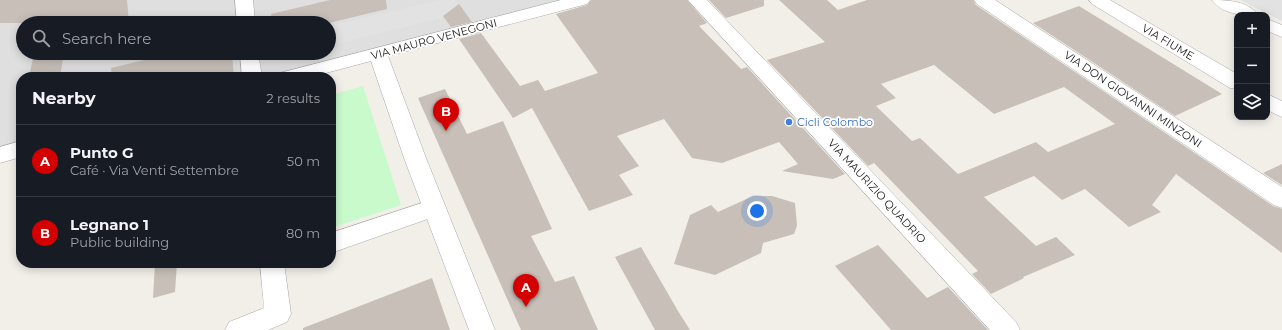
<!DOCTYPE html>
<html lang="en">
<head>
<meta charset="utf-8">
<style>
	body { margin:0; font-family:Montserrat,sans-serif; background:#20242c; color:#f1f3f6 }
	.controls { position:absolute; right:12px; top:12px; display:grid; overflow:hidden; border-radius:8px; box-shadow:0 2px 10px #0003 }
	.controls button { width:36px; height:36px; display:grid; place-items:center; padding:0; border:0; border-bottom:1px solid #363941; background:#171b24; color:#f1f3f6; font:20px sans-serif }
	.you { position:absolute; left:757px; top:211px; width:14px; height:14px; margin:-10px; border:3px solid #fff; border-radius:50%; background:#1a73e8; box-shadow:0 0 0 6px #1a73e833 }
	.badge { display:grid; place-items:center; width:26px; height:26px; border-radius:50%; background:#d40000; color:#fff; font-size:13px; font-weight:700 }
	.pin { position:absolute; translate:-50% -33px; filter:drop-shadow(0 1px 2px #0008) }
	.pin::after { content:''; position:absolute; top:21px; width:14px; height:12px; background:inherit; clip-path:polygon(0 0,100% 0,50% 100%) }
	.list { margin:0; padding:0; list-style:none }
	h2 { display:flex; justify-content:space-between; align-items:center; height:52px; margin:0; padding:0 16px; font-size:17px }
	h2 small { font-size:13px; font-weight:400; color:#9ea1a6 }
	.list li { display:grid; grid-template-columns:26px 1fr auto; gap:12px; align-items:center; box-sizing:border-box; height:72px; padding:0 16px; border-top:1px solid #363941 }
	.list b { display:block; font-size:15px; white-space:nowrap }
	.list p { margin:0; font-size:13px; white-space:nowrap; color:#9ea1a6 }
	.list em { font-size:13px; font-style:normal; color:#9ea1a6 }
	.icon { flex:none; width:22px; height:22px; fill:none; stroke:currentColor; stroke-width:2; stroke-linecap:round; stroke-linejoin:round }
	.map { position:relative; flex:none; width:1282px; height:330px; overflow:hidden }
	.search { position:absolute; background:#171b24; box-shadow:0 2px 10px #0003; left:16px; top:16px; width:320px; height:44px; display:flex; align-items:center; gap:10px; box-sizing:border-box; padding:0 14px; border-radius:22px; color:#9ea1a6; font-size:15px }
	.panel { position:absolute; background:#171b24; box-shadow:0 2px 10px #0003; left:16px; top:72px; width:320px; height:196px; border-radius:16px }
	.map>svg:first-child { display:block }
	.residential { fill:#e0dfdf; fill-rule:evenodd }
	.park { fill:#c8facc }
	.parking { fill:#e2e2e2 }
	.building { fill:#c7bfb8; fill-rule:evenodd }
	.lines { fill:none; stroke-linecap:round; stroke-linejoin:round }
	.minor-casing { stroke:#a9a9a9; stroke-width:1 }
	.tertiary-casing { stroke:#a9a9a9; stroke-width:1 }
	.minor { fill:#fff; fill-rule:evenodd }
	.tertiary { fill:#fff; fill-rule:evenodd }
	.shop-dot { fill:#3f7fe0; stroke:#fff; stroke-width:1.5 }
	.labels { text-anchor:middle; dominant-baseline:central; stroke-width:3.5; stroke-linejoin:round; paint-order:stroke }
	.street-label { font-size:11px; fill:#222; stroke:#fff }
	.shop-label { font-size:11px; fill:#366cbe; stroke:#fff; text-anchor:start }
</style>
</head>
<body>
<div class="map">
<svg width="1282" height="330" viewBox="0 0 1282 330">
	<rect width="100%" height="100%" fill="#f2efe9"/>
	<path class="residential" d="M0,0H569L279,77H21V146L0,151ZM23,23H329V53H23Z"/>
	<path class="park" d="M363,86L401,205L331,228V95Z"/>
	<g class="parking">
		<path d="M440,0H456L462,13L329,46V26Z"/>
		<path d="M1240,0H1282V21Z"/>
	</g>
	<g class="building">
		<path d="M0,0H127L129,23H0Z"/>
		<path d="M330,0H386L387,9L329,23H273L271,14Z"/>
		<path d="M591,0H687L707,23L699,26L741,69L747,67L845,174L833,179L782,171L798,164L779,142L722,163L692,158L664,119L617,136L639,166L619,175L633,195L589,211L532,108L513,118L459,39L481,33L520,86L538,80L545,91L598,73L556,14L587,5Z"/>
		<path d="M709,0H764V6L726,18Z"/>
		<path d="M779,0H827L838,10L867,0H973L976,5L1273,206L1282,209V253L1176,174L1152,205L1161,212L1129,227L1085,189L1062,200L1034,176L984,197L1036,246L1056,237L1075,255L1023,277L1024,278L991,294L972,274L978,271L874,163L868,166L767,60L825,42ZM934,65L994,114L1064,87L1115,124L1048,152L1036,142L958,174L920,138L912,141L876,106L896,98L881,84Z"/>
		<path d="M459,4L472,22L451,27L443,16Z"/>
		<path d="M1079,6L1222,94L1175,116L1033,23Z"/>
		<path d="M34,53H64L60,77H29Z"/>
		<path d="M173,53H232L234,77H112L111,68Z"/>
		<path d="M445,89L467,134L503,121L552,229L531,236L555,282L574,276L598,330H521L418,98Z"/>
		<path d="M1282,164V185L1263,173Z"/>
		<path d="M753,196H772L795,203L797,226L794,234L763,243L761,253L715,275L674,264L690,215L711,205L718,212Z"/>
		<path d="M878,245L927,298L948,287L988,330H891L835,266Z"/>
		<path d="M641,247L678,311L690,330H655L615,257Z"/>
		<path d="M155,263H177L175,292L153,298Z"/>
		<path d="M432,278L450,330H303V328Z"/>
	</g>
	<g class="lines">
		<g class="minor-casing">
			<g id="minor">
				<path d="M235,0H253L255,23H237Z"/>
				<path d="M688,0H707L1016,322L1020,330H990Z"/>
				<path d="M974,0H995L1282,187V208L1274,205L977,4Z"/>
				<path d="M1089,0H1110L1237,74V89L1230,88L1092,4Z"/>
				<path d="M1212,0C1228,0 1248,1 1258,15C1242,15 1223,15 1212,0Z"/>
				<path d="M1267,19L1282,25V37L1267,31Z"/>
				<path d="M240,53H258L262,77H242Z"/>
				<path d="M1267,94L1282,101V117L1267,110Z"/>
				<path d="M434,199L442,202L446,208L442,214L331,253V233Z"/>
				<path d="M260,263H284L291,314L287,322L268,330H225L229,322L264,308Z"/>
			</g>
		</g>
		<g class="tertiary-casing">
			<g id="tertiary">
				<path d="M561,0H590L587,4L388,56L426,158L495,330H469L404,158L371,61L311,77H277L280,73Z"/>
				<path d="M21,141V157L0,163V147Z"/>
			</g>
		</g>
		<use href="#minor" class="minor"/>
		<use href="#tertiary" class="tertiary"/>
	</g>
	<circle class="shop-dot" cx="789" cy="122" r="4"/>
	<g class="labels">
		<g class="street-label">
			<text transform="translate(434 39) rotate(-15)">VIA MAURO VENEGONI</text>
			<text transform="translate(1168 42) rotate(31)">VIA FIUME</text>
			<text transform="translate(1133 99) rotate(34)">VIA DON GIOVANNI MINZONI</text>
			<text transform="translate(877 191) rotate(47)">VIA MAURIZIO QUADRIO</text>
		</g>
		<g class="shop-label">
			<text x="797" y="122">Cicli Colombo</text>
		</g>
	</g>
</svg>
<div class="controls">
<button>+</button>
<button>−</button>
<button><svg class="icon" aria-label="layers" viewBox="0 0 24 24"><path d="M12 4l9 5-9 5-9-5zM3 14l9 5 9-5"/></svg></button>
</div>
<div class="you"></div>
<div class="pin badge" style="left:526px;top:307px">A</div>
<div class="pin badge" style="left:446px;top:131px">B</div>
<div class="search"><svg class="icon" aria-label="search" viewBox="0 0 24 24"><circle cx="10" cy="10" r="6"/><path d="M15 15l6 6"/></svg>Search here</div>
<section class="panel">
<h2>Nearby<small>2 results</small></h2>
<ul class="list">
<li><span class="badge">A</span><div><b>Punto G</b><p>Café · Via Venti Settembre</p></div><em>50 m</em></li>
<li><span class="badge">B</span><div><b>Legnano 1</b><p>Public building</p></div><em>80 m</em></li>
</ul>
</section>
</div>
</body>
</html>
